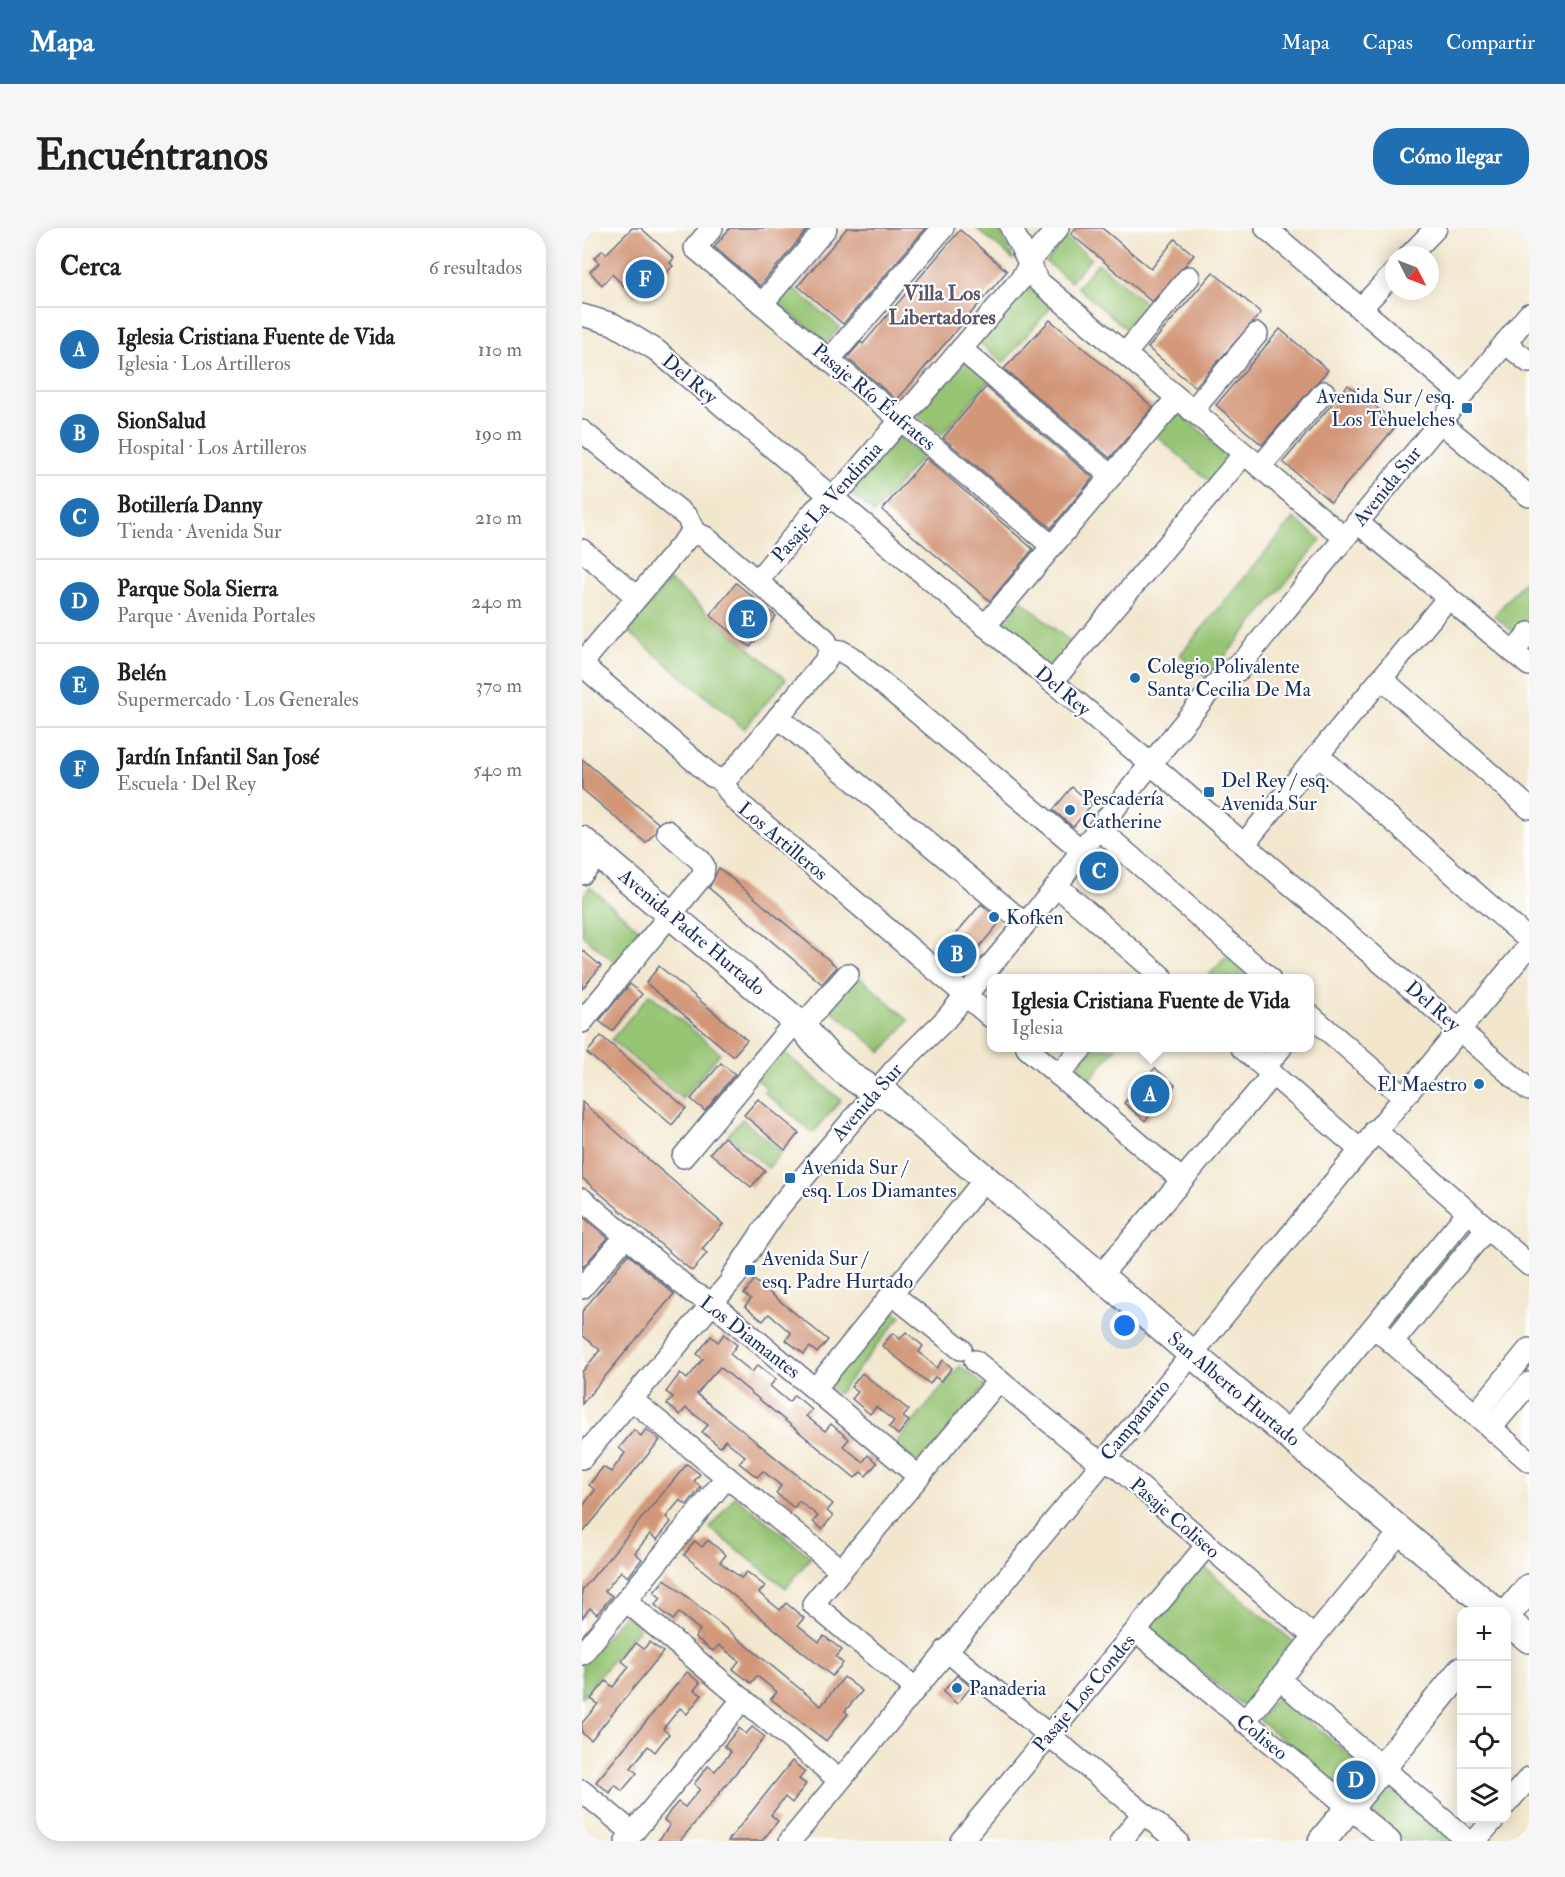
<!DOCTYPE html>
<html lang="es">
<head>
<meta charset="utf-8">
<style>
	body { margin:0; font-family:"IM FELL Double Pica",serif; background:#f6f6f6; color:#202124 }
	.controls { position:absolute; right:18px; bottom:18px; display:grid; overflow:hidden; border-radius:12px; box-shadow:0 3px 15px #0003 }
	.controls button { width:54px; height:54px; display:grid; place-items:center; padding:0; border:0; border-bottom:2px solid #e0e0e0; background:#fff; color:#202124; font:30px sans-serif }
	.compass { position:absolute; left:803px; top:18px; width:54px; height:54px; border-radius:50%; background:#fff; box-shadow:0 3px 15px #0003; rotate:132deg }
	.you { position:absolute; left:543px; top:1098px; width:21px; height:21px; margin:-15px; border:4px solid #fff; border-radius:50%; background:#1a73e8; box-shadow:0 0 0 9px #1a73e833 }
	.badge { display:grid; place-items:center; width:39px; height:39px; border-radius:50%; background:#1f6fb2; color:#fff; font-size:20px; font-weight:700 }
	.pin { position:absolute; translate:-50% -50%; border:3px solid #fff; box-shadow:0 2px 6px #0006 }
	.popup { position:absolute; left:405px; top:746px; width:327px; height:78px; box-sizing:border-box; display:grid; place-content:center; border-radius:12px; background:#fff; filter:drop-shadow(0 2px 4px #0005); font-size:20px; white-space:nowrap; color:#757577 }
	.popup b { font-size:22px; color:#202124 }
	.popup::after { content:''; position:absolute; left:50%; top:100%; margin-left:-12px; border:12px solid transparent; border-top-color:#fff }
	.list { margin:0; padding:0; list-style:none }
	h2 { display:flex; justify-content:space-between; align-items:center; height:78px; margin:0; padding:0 24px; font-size:26px }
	h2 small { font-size:20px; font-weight:400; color:#757577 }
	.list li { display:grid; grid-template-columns:39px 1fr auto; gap:18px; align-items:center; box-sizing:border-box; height:84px; padding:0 24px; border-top:2px solid #e0e0e0 }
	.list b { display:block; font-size:22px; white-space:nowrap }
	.list p { margin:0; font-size:20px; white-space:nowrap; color:#757577 }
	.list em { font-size:20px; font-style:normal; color:#757577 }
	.icon { flex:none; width:33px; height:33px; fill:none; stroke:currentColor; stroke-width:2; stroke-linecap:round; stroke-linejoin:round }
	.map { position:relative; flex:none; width:947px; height:1613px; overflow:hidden; border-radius:24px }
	header { display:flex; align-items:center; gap:36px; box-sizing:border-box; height:84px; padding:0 30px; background:#1f6fb2; color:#fff }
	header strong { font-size:28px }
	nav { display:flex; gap:33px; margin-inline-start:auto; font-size:21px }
	.intro { display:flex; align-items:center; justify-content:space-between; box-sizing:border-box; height:144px; padding:0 36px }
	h1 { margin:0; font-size:42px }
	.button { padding:15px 27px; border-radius:24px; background:#1f6fb2; color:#fff; font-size:21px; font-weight:700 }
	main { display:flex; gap:36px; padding:0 36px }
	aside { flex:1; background:#fff; border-radius:24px; box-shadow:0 3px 15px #0003 }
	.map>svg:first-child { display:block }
	.green { fill:#96c473; stroke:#587a68; stroke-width:1.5 }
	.building { fill:#d29779 }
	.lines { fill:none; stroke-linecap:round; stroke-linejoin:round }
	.minor-casing { stroke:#666f85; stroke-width:24 }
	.major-casing { stroke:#666f85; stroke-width:30 }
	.minor { stroke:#fff; stroke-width:21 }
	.major { stroke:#fff; stroke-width:27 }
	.poi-dot { fill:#1f6fb2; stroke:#fff; stroke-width:2 }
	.labels { text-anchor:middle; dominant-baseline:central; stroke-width:4.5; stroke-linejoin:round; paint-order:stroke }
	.street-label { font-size:20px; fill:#1b2f5e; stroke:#fff }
	.poi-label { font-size:20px; fill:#1b2f5e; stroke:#fff; text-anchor:start }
	.neighbourhood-label { font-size:21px; font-weight:bold; fill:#5b5367; stroke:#fff }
</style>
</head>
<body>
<header>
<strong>Mapa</strong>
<nav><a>Mapa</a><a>Capas</a><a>Compartir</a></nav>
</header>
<div class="intro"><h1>Encuéntranos</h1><a class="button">Cómo llegar</a></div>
<main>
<aside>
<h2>Cerca<small>6 resultados</small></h2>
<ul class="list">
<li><span class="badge">A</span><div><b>Iglesia Cristiana Fuente de Vida</b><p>Iglesia · Los Artilleros</p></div><em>110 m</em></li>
<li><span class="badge">B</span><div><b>SionSalud</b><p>Hospital · Los Artilleros</p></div><em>190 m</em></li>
<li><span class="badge">C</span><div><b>Botillería Danny</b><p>Tienda · Avenida Sur</p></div><em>210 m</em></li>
<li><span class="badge">D</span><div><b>Parque Sola Sierra</b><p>Parque · Avenida Portales</p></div><em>240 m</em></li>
<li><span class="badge">E</span><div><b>Belén</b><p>Supermercado · Los Generales</p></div><em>370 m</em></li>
<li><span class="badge">F</span><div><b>Jardín Infantil San José</b><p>Escuela · Del Rey</p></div><em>540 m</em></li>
</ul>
</aside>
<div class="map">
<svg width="947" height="1613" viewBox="0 0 947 1613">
	<rect width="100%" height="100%" fill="#fff"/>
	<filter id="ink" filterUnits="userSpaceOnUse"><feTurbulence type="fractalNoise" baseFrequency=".0167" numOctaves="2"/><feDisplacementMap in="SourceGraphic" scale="12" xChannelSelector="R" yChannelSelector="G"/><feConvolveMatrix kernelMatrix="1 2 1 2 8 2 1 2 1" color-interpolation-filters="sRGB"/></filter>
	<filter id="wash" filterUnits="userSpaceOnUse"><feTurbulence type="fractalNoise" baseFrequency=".008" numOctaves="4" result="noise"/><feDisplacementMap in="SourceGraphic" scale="24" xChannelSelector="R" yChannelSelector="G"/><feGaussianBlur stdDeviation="1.35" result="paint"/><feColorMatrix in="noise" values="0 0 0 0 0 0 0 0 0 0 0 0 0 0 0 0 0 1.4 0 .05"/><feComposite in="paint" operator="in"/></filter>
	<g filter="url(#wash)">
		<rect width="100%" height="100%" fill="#f2e7cd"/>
		<g class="green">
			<path d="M394,0H416L432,32Z"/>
			<path d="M484,10L509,30L489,54L464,34Z"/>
			<path d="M516,35L573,83L551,107L495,59Z"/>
			<path d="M207,57L258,99L244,115L194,74Z"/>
			<path d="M445,57L470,78L421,135L397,114Z"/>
			<path d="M384,130L408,151L360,207L335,187Z"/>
			<path d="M593,181L649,229L628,254L572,206Z"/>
			<path d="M316,208L340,229L292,285L267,264Z"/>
			<path d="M712,290L739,312L625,450L598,427Z"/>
			<path d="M947,347V390L934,406L912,388Z"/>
			<path d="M87,352L204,451L162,501L46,403Z"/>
			<path d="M434,368L491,416L470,441L413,393Z"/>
			<path d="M8,659L66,709L39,740L0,707V669Z"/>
			<path d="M644,729L668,750H624Z"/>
			<path d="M275,747L327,792L300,824L247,780Z"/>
			<path d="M68,766L138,825L100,871L29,812Z"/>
			<path d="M511,820H534L508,851L494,839Z"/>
			<path d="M199,822L259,872L231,905L182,864L185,860L174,851Z"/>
			<path d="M160,891L200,924L186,940L146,907Z"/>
			<path d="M871,1008L880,1016L807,1102L798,1095Z"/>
			<path d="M305,1077L319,1088L256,1166L242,1155Z"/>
			<path d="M378,1138L403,1158L337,1238L312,1217Z"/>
			<path d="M153,1268L229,1329L204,1360L128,1300Z"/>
			<path d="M617,1335L718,1419L666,1482L564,1399Z"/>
			<path d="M43,1386L58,1399L0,1469V1437Z"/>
			<path d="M696,1467L870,1613H822L677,1492Z"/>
		</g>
		<g id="blocks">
			<g class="building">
				<path d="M50,0H59L92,30L88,35L91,38L64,65L60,62L53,69L30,46L20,57L8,44L17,35L12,30L21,22L24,26Z"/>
				<path d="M148,0H227L178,58L132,19Z"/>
				<path d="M265,0H344L261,96L216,58Z"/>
				<path d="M494,0H520L569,41L593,11L612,27L570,74L489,6Z"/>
				<path d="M378,2L425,43L315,172L265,130L279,114L281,116Z"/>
				<path d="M631,44L679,85L613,159L566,120Z"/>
				<path d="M468,92L571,179L528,230L422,141Z"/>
				<path d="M698,101L746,142L680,217L634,177Z"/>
				<path d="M766,157L816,196L749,274L701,234Z"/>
				<path d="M404,159L511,250L469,300L361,210Z"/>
				<path d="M344,230L451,321L408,373L300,282Z"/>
				<path d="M154,355L194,388L168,419L128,387Z"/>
				<path d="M0,531L76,595L73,604L64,615L0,561Z"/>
				<path d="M490,559L510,576L491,599L471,582Z"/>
				<path d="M137,640L255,739L240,756L127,660Z"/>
				<path d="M399,676L419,693L376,744L356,727Z"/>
				<path d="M0,722L19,738L0,761Z"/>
				<path d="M77,738L165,812L151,828L64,755Z"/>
				<path d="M48,756L60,766L30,803L17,793Z"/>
				<path d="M19,808L104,880L90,897L5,825Z"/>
				<path d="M139,835L153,846L123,883L109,871Z"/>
				<path d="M573,840L593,857L563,893L542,875Z"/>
				<path d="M176,871L217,905L203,922L162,887Z"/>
				<path d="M0,874L141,996L120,1021L125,1025L110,1043L0,950Z"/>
				<path d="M142,909L183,943L169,959L128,925Z"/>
				<path d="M0,988L26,1010L0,1040Z"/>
				<path d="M46,1026L92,1066L0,1176V1144L18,1122L0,1107V1084Z"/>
				<path d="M172,1052L246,1112L235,1125L228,1119L222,1126L204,1112L209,1105L187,1086L181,1093L163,1078L169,1071L162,1066Z"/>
				<path d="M324,1104L341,1118L337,1124L355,1140L361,1132L370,1140L359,1153L353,1149L348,1156L300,1118L311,1105L318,1111Z"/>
				<path d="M142,1106L155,1117L148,1126L170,1144L176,1137L194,1151L188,1158L207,1174L212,1167L221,1174L230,1182L224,1188L243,1203L249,1196L267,1211L261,1218L281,1234L286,1227L295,1235L284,1248L279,1244L273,1250L138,1139L129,1149L115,1166L251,1276L245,1283L251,1288L240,1301L231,1294L236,1288L217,1273L212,1280L194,1265L199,1258L181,1243L175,1249L157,1235L163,1228L143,1212L138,1219L120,1204L126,1197L104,1180L98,1187L85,1176L91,1169L84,1164L98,1145L105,1151L121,1131L115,1126L129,1108L136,1114Z"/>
				<path d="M280,1145L327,1182L321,1189L327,1193L316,1207L307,1199L312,1193L294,1179L288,1186L270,1171L276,1164L269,1159Z"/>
				<path d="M64,1201L78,1212L0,1306V1279L13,1262L7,1257L21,1239L29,1244L43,1225L37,1220L52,1202L59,1208Z"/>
				<path d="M105,1236L118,1246L112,1253L119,1259L105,1277L98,1272L84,1289L89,1294L75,1312L68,1306L53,1325L60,1331L46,1349L39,1343L23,1363L30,1368L15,1386L8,1380L0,1390V1362Z"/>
				<path d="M126,1312L144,1327L138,1334L159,1350L165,1344L183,1358L177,1365L198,1382L204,1375L222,1390L216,1397L237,1414L242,1408L260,1422L254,1429L261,1435L250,1448L102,1327L113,1313L120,1319Z"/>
				<path d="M83,1351L239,1478L262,1449L280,1463L263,1483L266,1486L244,1513L189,1471L195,1464L175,1448L169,1455L151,1441L157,1433L137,1417L131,1423L113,1409L118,1402L97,1385L91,1392L73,1377L79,1370L72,1364Z"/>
				<path d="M67,1414L81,1424L9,1512L0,1505V1495L16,1476L9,1471L24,1453L31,1459L47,1439L40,1433L54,1415L62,1421Z"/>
				<path d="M105,1444L118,1455L112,1462L120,1467L105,1486L98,1480L81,1501L87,1506L73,1524L66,1518L49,1540L55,1545L40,1563L33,1557L28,1565L14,1554Z"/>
				<path d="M375,1447L389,1459L375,1476L361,1464Z"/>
				<path d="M170,1499L183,1509L126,1579L98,1613H76L88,1597L82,1592L89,1582L96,1574L103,1579L118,1561L112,1556L126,1538L133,1543L149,1524L142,1518L157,1500L164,1506Z"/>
				<path d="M210,1533L223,1544L217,1551L224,1556L210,1575L203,1569L189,1587L196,1593L180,1613H146Z"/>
			</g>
		</g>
	</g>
	<g filter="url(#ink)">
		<use href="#blocks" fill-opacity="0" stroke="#666f85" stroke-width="1.5"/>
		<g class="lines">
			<g class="minor-casing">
				<g id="minor">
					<path d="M130,0L113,20L470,318"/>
					<path d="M429,0L457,54L763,310"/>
					<path d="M684,0L880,167"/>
					<path d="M828,27L854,0"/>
					<path d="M180,76L244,0"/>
					<path d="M778,81L812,45"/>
					<path d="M0,87L31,96L74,122L577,543L947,862"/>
					<path d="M923,115L947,134"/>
					<path d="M379,121L529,248"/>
					<path d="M543,126L607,49"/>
					<path d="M247,132L361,0"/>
					<path d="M610,183L675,106"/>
					<path d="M858,194L947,268"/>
					<path d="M0,203L105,289L113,305"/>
					<path d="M678,239L742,164"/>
					<path d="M775,294L947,437"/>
					<path d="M113,305L123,309L243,411L248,422"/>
					<path d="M0,322L55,369"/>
					<path d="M175,353L233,282L264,256L439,51L454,25L476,0"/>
					<path d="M403,398L595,170"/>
					<path d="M248,422L259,423L269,429L499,622"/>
					<path d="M931,424L947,405"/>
					<path d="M3,436L7,443L130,548L139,552L152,571L409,789"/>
					<path d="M3,436L6,428L105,310L113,305"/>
					<path d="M657,442L664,430L947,86"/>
					<path d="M800,451L947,580"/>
					<path d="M470,454L662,226"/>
					<path d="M196,489L443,696"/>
					<path d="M736,527L947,712"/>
					<path d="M139,552L148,547L244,432L248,422"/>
					<path d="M524,607L687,750"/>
					<path d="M662,616L866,370"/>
					<path d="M0,646L18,626"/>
					<path d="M475,658L581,750"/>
					<path d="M727,786L821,868"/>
					<path d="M0,794L121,647L122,638L118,632L85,603"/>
					<path d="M220,798L266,746"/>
					<path d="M445,820L600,952"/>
					<path d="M660,820L777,921"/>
					<path d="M683,839L699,820"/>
					<path d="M476,847L500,820"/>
					<path d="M793,902L947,1037"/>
					<path d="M101,929L214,793"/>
					<path d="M0,971L110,1064L129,1074L336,1248"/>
					<path d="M518,1048L691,846"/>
					<path d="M150,1049L197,979L314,840L363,792L475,658L499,622L627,464L648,442L664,430"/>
					<path d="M0,1060L44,1008"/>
					<path d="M310,1066L379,1121"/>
					<path d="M792,1099L947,1233"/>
					<path d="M810,1115L905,1000"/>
					<path d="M393,1133L508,1227L535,1239L732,1409"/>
					<path d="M233,1161L403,951"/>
					<path d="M49,1171L259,1342"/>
					<path d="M893,1187L947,1121"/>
					<path d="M909,1200L947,1155"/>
					<path d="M704,1205L886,984"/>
					<path d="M0,1230L160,1040"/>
					<path d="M44,1373L257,1552"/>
					<path d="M554,1403L808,1613"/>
					<path d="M364,1422L595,1613"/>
					<path d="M0,1426L145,1249"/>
					<path d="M697,1451L886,1613"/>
					<path d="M333,1460L231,1376L417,1152"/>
					<path d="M662,1494L819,1303"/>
					<path d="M0,1563L51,1605"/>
					<path d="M924,1576L947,1550"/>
					<path d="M44,1613L161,1471"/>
					<path d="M208,1613L947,718"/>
					<path d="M379,1613L625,1317"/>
					<path d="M539,1613L561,1585"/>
					<path d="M893,1613L913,1590"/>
				</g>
			</g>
			<g class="major-casing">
				<g id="major">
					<path d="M0,612L220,798C243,828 271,856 307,869L914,1384"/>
					<path d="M924,1388L947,1360"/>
					<path d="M924,1392L947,1411"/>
					<path d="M740,1613L879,1443"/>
				</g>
			</g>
			<use href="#minor" class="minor"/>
			<use href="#major" class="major"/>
		</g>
	</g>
	<g class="poi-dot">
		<rect x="879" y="174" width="12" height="12" rx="3"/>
		<circle cx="553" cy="450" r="6"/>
		<rect x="621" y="558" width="12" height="12" rx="3"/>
		<circle cx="488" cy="582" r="6"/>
		<circle cx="412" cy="689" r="6"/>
		<circle cx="897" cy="856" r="6"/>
		<rect x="202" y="944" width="12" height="12" rx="3"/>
		<rect x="162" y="1036" width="12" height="12" rx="3"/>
		<circle cx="375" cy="1460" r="6"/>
	</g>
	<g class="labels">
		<g class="street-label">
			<text transform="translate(108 151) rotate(40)">Del Rey</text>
			<text transform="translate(292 169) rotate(40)">Pasaje Río Éufrates</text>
			<text transform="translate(805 258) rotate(-51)">Avenida Sur</text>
			<text transform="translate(245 274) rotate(-48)">Pasaje La Vendimia</text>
			<text transform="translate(481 463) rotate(40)">Del Rey</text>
			<text transform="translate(201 613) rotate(40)">Los Artilleros</text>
			<text transform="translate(110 704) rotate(40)">Avenida Padre Hurtado</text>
			<text transform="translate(851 778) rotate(41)">Del Rey</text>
			<text transform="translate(285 874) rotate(-49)">Avenida Sur</text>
			<text transform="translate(168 1109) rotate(38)">Los Diamantes</text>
			<text transform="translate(652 1161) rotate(40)">San Alberto Hurtado</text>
			<text transform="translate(553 1192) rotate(-51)">Campanario</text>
			<text transform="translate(593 1290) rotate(41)">Pasaje Coliseo</text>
			<text transform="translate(502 1465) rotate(-50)">Pasaje Los Condes</text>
			<text transform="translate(680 1509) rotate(39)">Coliseo</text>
		</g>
		<g class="poi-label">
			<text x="873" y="168" text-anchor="end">Avenida Sur / esq.<tspan x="873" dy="23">Los Tehuelches</tspan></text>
			<text x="565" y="438">Colegio Polivalente<tspan x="565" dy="23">Santa Cecilia De Ma</tspan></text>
			<text x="639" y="552">Del Rey / esq.<tspan x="639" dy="23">Avenida Sur</tspan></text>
			<text x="500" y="570">Pescadería<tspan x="500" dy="23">Catherine</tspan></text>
			<text x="424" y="689">Kofken</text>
			<text x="885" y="856" text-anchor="end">El Maestro</text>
			<text x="220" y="939">Avenida Sur /<tspan x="220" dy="23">esq. Los Diamantes</tspan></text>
			<text x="180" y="1030">Avenida Sur /<tspan x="180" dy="23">esq. Padre Hurtado</tspan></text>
			<text x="387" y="1460">Panaderia</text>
		</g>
		<g class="neighbourhood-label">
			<text x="360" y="65">Villa Los<tspan x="360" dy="24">Libertadores</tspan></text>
		</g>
	</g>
</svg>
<div class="controls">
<button>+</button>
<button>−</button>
<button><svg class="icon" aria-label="locate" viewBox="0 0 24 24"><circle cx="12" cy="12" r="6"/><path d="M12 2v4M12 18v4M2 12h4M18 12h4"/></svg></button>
<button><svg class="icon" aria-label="layers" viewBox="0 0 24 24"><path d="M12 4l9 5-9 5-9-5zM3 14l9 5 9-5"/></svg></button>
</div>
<svg class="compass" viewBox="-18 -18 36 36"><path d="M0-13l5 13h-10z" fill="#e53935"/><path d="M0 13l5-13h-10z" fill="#757577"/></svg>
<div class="you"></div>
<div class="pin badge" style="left:568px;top:866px">A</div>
<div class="popup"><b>Iglesia Cristiana Fuente de Vida</b>Iglesia</div>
<div class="pin badge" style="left:375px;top:726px">B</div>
<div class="pin badge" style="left:517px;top:643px">C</div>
<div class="pin badge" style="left:774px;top:1552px">D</div>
<div class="pin badge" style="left:166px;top:391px">E</div>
<div class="pin badge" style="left:63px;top:51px">F</div>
</div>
</main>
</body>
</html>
